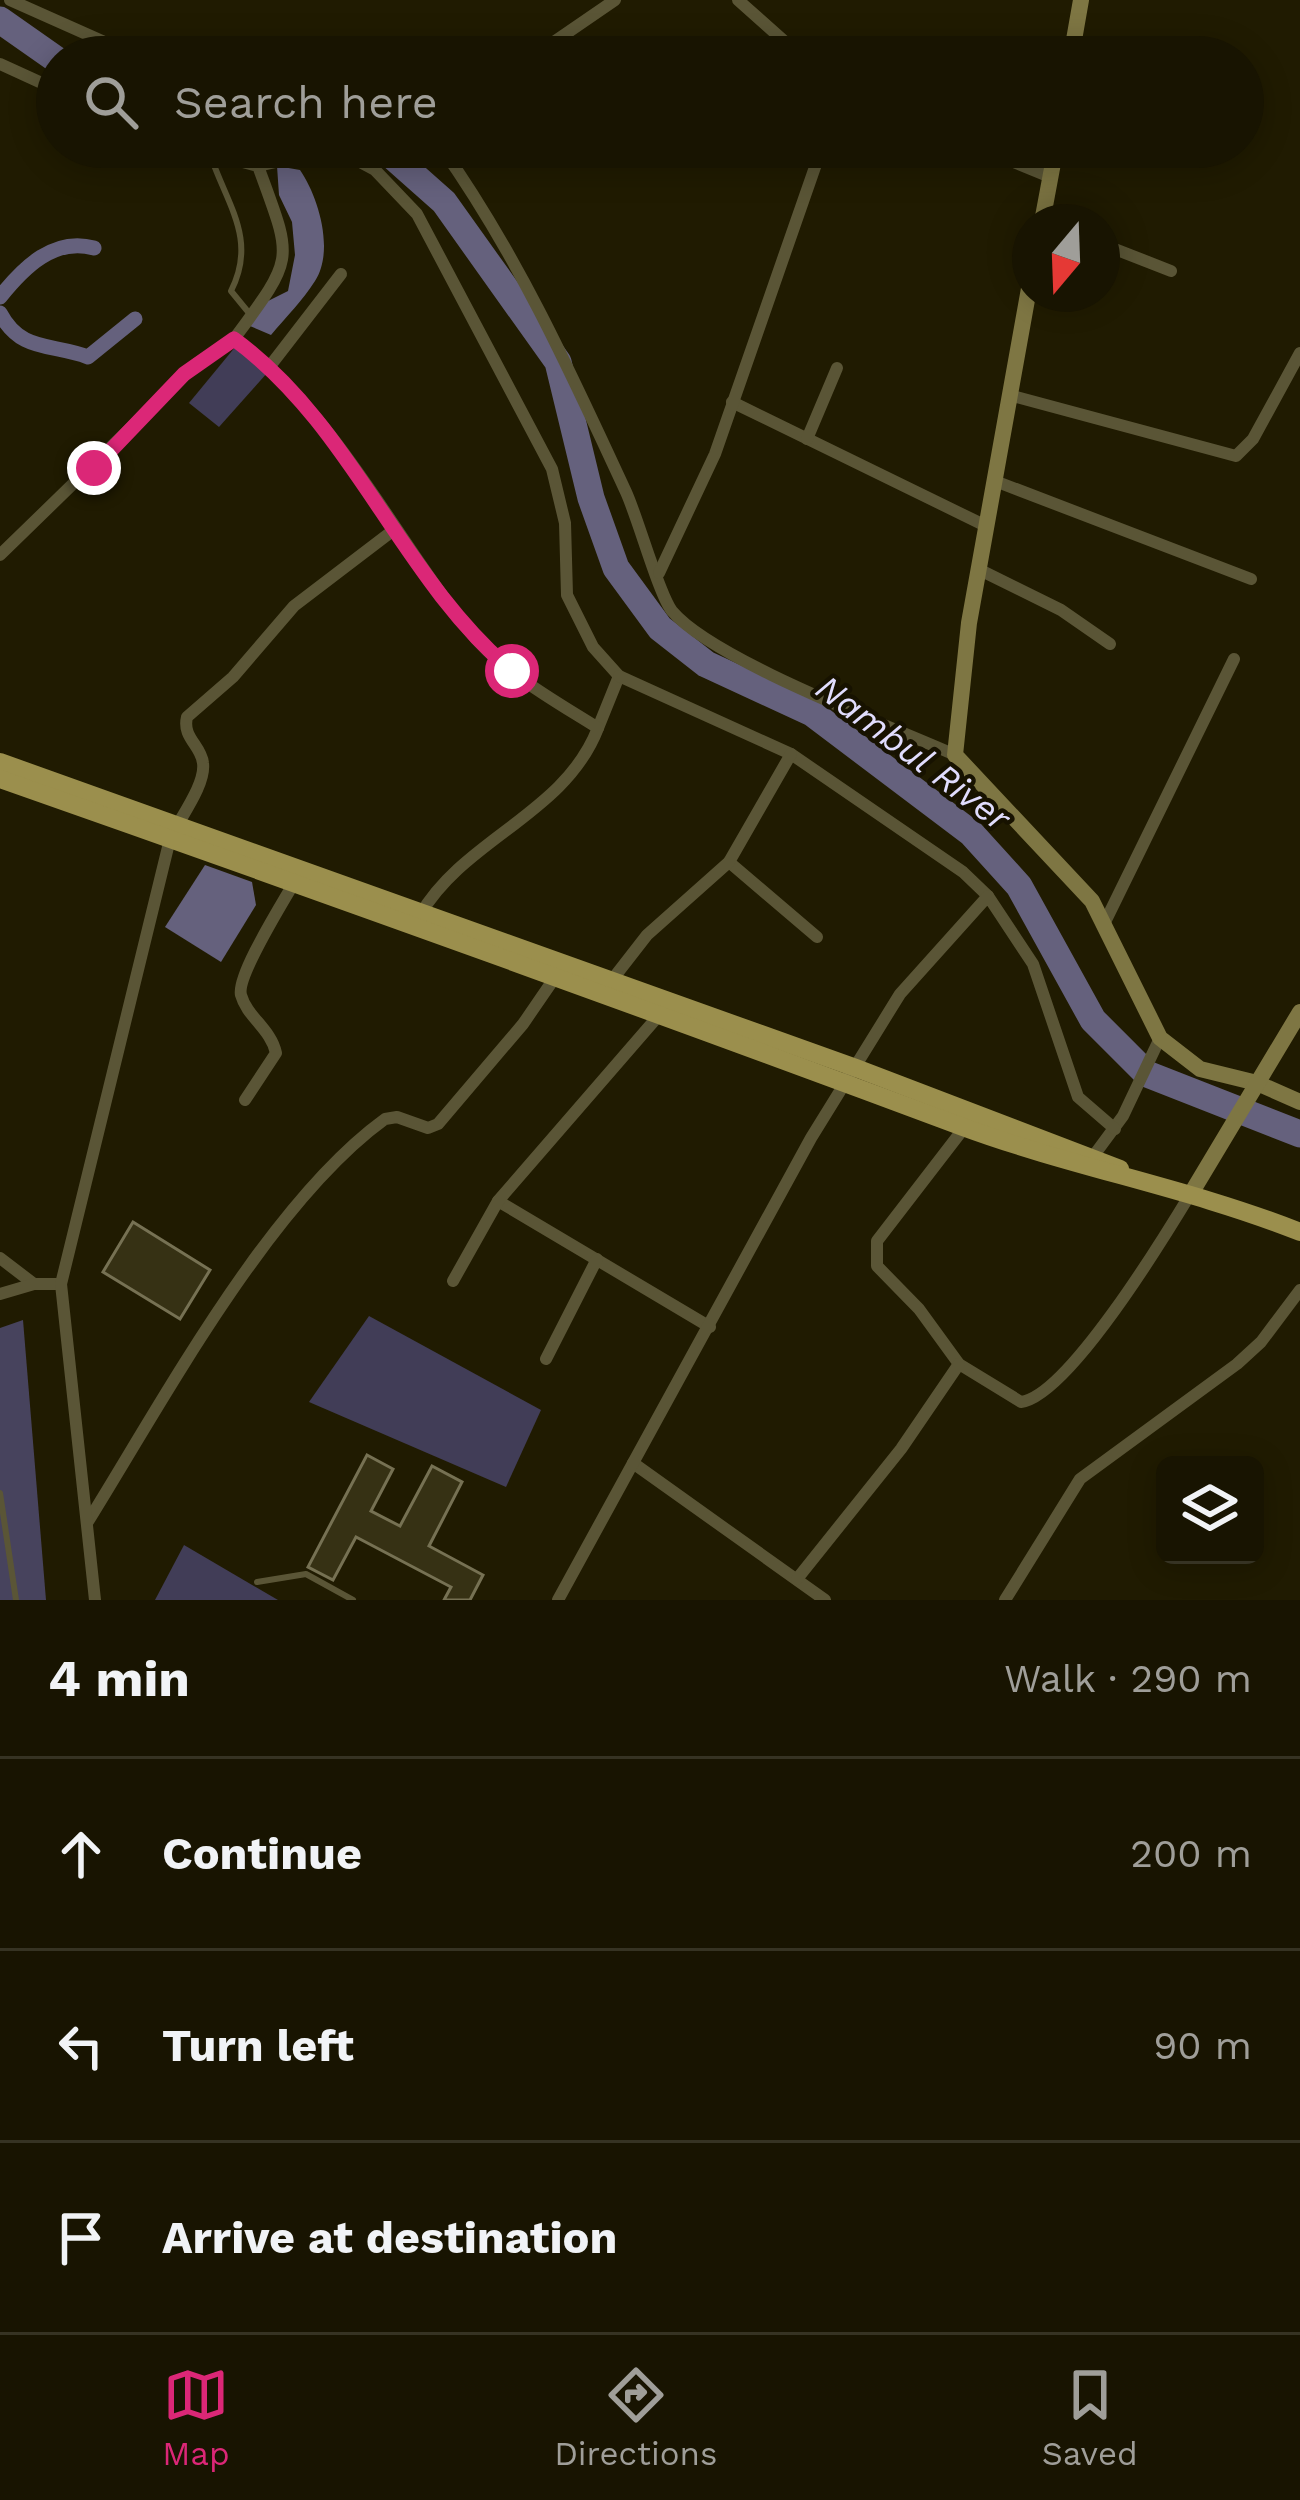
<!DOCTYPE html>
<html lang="en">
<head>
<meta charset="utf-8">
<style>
	body { margin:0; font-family:"Work Sans",sans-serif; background:#211d0b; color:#f1f3f6 }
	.controls { position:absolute; right:36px; bottom:36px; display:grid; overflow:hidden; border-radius:18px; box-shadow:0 6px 30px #0003 }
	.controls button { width:108px; height:108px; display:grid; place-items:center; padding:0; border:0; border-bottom:3px solid #363323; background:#181401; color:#f1f3f6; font:60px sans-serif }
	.compass { position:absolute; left:1012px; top:204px; width:108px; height:108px; border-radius:50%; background:#181401; box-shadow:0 6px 30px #0003; rotate:199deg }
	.stop { position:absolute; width:36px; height:36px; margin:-27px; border:9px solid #db2777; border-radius:50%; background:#fff }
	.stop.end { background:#db2777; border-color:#fff; box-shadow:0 3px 12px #0008 }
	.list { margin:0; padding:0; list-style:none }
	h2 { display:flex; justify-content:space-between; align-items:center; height:156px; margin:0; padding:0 48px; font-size:51px }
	h2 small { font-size:39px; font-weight:400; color:#9f9e99 }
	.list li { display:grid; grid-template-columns:78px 1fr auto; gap:36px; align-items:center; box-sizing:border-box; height:192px; padding:0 48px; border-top:3px solid #363323 }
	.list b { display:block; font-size:45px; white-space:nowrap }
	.list em { font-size:39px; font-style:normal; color:#9f9e99 }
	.icon { flex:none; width:66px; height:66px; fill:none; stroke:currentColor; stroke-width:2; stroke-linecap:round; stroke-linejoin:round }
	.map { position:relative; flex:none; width:1300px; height:1600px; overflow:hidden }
	.search { position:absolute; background:#181401; box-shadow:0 6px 30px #0003; left:36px; right:36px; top:36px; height:132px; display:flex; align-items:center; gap:30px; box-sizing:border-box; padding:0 42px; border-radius:66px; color:#9f9e99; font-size:45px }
	.sheet { height:732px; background:#181401 }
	nav { display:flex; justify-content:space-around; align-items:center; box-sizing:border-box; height:168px; border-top:3px solid #363323; background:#181401; font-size:33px; color:#9f9e99 }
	nav a { display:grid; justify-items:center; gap:6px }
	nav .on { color:#db2777 }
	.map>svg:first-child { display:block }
	.green { fill:#413d57 }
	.forest { fill:#47435d }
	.water { fill:#65617d }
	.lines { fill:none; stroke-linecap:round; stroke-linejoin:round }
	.canal { stroke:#65617d; stroke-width:15 }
	.river { stroke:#65617d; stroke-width:27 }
	.building { fill:#363114; stroke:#767153; stroke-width:3 }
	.lane { stroke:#5a5536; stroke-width:6 }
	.street { stroke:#5a5536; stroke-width:12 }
	.secondary { stroke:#7e7643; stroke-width:16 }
	.primary { stroke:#9b8f4d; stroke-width:18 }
	.route { stroke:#db2777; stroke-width:15 }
	.labels { text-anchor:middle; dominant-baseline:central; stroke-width:9; stroke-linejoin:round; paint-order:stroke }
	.water-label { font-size:36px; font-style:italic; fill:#e1ddfe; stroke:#171200 }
</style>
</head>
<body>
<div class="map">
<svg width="1300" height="1600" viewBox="0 0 1300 1600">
	<rect width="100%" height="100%" fill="#201b01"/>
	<g class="green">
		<path d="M236,346L268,372L219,427L189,403Z"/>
		<path d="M369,1316L541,1410L506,1487L309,1402Z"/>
		<path d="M184,1545L278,1600H155Z"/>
	</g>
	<path class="forest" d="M23,1320L46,1600H0V1328Z"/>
	<g class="water">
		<path d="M277,166L300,170C318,196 335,250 315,281C303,300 286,317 271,335L250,326L266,302L288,291L295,255L292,222L279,195Z"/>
		<path d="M205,865L252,882L256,905L221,962L165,927Z"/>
	</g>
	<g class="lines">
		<g class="canal">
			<path d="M0,297C24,267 54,237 94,248"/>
			<path d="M0,313C21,353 52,343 88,357L135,319"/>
		</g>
		<g class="river">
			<path d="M0,20L57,60"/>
			<path d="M382,147L444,202L558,362L591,498L616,568L660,628L706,664L812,713L971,833L1019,886L1093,1020L1147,1074L1300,1134"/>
		</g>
	</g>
	<g class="building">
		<path d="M133,1222L210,1270L180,1319L103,1272Z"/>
		<path d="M367,1455L393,1469L371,1511L400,1526L432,1466L462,1482L429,1546L483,1575L470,1600H444L451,1587L356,1537L333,1580L308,1567Z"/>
	</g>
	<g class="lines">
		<g class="lane">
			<path d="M211,157C228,206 257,240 231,291L249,313"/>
			<path d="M0,1493L16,1600"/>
			<path d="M257,1582L306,1574L353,1600"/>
		</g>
		<g class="street">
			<path d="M10,0L138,57"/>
			<path d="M738,0L802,57"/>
			<path d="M532,57L615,0"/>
			<path d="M0,64L57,90"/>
			<path d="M187,147L258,166C293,262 296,255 234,339"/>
			<path d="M441,147C517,254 571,373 626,492C638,518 659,595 672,611C713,660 890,726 955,755"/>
			<path d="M977,147L1050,177"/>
			<path d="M258,166L307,155L345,154L375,170L417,214L552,469L565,523L567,595L593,647L619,676L598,728"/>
			<path d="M1102,244L1171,271"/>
			<path d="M270,366L341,274"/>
			<path d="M1009,395L1236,456L1253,439L1300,353"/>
			<path d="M732,402L986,526"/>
			<path d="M807,439L837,368"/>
			<path d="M995,481L1251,579"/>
			<path d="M0,555L196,364L234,339C336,414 389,529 466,627C500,671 552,699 598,728C565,814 465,838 420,915"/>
			<path d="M978,569L1061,610L1110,644"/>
			<path d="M659,573L715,454L822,147"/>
			<path d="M619,676L791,754L963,872L988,896"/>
			<path d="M729,862L817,937"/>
			<path d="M1105,922L1234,659"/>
			<path d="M612,980L647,935L729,862L791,754"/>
			<path d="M245,1100L276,1053C271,1029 247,1017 241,995C236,976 284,901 295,881"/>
			<path d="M964,1128L877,1241V1266L919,1309L959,1364L1021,1402C1068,1396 1165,1236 1191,1193"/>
			<path d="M1089,1162L1123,1116L1160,1038"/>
			<path d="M498,1201L710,1327"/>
			<path d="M0,1258L34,1284"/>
			<path d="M453,1281L498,1201L660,1014"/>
			<path d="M0,1294L34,1284H61"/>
			<path d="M546,1359L597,1259"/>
			<path d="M633,1463L825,1600"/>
			<path d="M87,1523C163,1401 269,1203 385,1119L397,1117L428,1128L438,1124L523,1024L558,973"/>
			<path d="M797,1579L901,1449L959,1364"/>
			<path d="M95,1600L61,1284L170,839C179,819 206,785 203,763C201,745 182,738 187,717L233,677L294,606L395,529"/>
			<path d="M558,1600L811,1138L900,994L988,896L1033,964L1078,1097L1115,1129"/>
			<path d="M1005,1600L1080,1479L1237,1364L1261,1342L1300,1290"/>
		</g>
		<g class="secondary">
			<path d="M1071,57L1081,0"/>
			<path d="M1042,222L1056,147"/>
			<path d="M1030,283L969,623L955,755L1092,901L1160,1038L1200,1069L1257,1083L1300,1102"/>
			<path d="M1192,1192L1300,1012"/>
		</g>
		<g class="primary">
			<path d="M0,762L856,1068L1120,1169"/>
			<path d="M0,779C322,892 643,1008 963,1127C1074,1168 1190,1188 1300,1232"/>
		</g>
	</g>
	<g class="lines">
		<path class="route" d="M94,468L184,374L234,339C354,427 400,577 512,671"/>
	</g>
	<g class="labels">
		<g class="water-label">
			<text transform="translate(913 753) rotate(37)">Nambul River</text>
		</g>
	</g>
</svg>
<div class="controls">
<button><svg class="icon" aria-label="layers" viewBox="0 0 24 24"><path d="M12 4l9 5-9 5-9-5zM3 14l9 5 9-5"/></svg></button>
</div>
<svg class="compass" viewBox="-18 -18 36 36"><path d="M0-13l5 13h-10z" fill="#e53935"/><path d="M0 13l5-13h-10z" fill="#9f9e99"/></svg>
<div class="stop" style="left:512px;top:671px"></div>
<div class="stop end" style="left:94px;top:468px"></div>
<div class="search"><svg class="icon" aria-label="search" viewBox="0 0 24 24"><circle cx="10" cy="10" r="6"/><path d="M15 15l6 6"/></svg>Search here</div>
</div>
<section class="sheet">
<h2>4 min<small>Walk · 290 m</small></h2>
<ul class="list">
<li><svg class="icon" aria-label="ahead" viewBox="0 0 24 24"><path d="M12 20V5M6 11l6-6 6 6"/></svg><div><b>Continue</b></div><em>200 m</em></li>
<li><svg class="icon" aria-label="left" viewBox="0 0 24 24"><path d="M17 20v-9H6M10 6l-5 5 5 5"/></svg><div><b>Turn left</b></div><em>90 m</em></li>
<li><svg class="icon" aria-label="arrive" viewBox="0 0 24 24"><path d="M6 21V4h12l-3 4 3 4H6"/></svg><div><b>Arrive at destination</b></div></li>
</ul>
</section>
<nav>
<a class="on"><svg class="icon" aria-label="map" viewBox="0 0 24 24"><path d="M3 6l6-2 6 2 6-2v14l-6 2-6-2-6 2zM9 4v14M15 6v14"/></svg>Map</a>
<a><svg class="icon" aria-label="directions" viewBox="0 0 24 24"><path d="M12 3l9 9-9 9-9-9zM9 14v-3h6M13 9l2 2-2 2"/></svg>Directions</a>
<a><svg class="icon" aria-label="saved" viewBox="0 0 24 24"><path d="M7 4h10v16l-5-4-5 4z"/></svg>Saved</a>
</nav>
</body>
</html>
